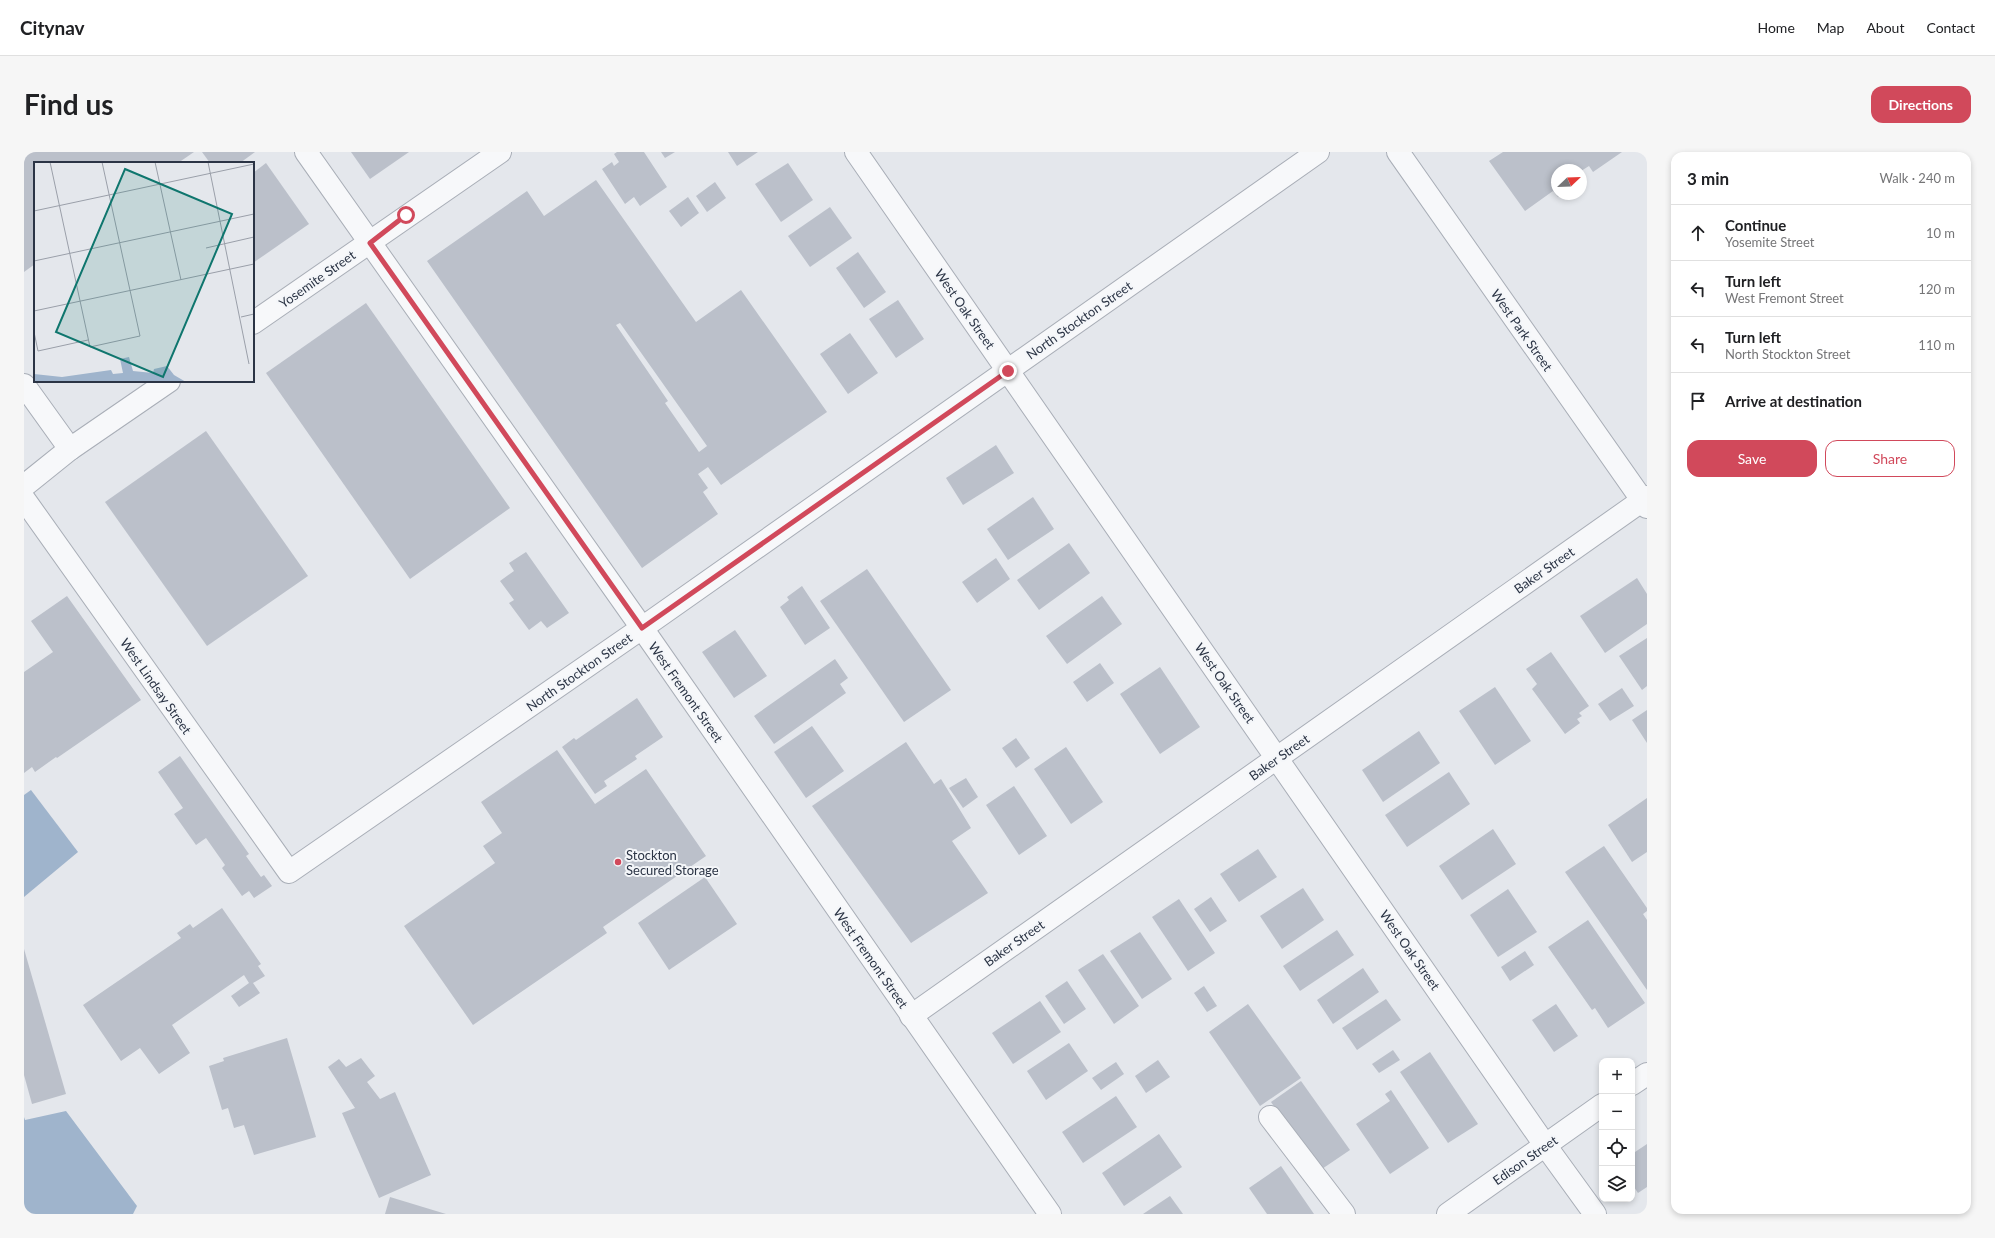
<!DOCTYPE html>
<html lang="en">
<head>
<meta charset="utf-8">
<style>
	body { margin:0; font-family:Lato,sans-serif; background:#f6f6f6; color:#202124 }
	.controls { position:absolute; right:12px; bottom:12px; display:grid; overflow:hidden; border-radius:8px; box-shadow:0 2px 6px #0003 }
	.controls button { width:36px; height:36px; display:grid; place-items:center; padding:0; border:0; border-bottom:1px solid #e0e0e0; background:#fff; color:#202124; font:20px sans-serif }
	.compass { position:absolute; left:1527px; top:12px; width:36px; height:36px; border-radius:50%; background:#fff; box-shadow:0 2px 6px #0003; rotate:67deg }
	.stop { position:absolute; width:12px; height:12px; margin:-9px; border:3px solid #d1495b; border-radius:50%; background:#fff }
	.stop.end { background:#d1495b; border-color:#fff; box-shadow:0 1px 4px #0008 }
	.list { margin:0; padding:0; list-style:none }
	h2 { display:flex; justify-content:space-between; align-items:center; height:52px; margin:0; padding:0 16px; font-size:17px }
	h2 small { font-size:13px; font-weight:400; color:#757577 }
	.list li { display:grid; grid-template-columns:26px 1fr auto; gap:12px; align-items:center; box-sizing:border-box; height:56px; padding:0 16px; border-top:1px solid #e0e0e0 }
	.list b { display:block; font-size:15px; white-space:nowrap }
	.list p { margin:0; font-size:13px; white-space:nowrap; color:#757577 }
	.list em { font-size:13px; font-style:normal; color:#757577 }
	.actions { display:flex; gap:8px; padding:12px 16px }
	.actions a { flex:1; padding:9px 0; border:1px solid #d1495b; border-radius:12px; text-align:center; font-size:14px; color:#d1495b }
	.actions .main { background:#d1495b; color:#fff }
	.icon { flex:none; width:22px; height:22px; fill:none; stroke:currentColor; stroke-width:2; stroke-linecap:round; stroke-linejoin:round }
	.map { position:relative; flex:none; width:1623px; height:1062px; overflow:hidden; border-radius:12px }
	header { display:flex; align-items:center; gap:24px; box-sizing:border-box; height:56px; padding:0 20px; background:#fff; border-bottom:1px solid #e0e0e0 }
	header strong { font-size:19px }
	nav { display:flex; gap:22px; margin-inline-start:auto; font-size:14px }
	.intro { display:flex; align-items:center; justify-content:space-between; box-sizing:border-box; height:96px; padding:0 24px }
	h1 { margin:0; font-size:28px }
	.button { padding:10px 18px; border-radius:12px; background:#d1495b; color:#fff; font-size:14px; font-weight:700 }
	main { display:flex; gap:24px; padding:0 24px }
	aside { flex:1; background:#fff; border-radius:12px; box-shadow:0 2px 6px #0003 }
	.map>svg:first-child { display:block }
	.water { fill:#9fb4cc }
	.building { fill:#bbc0ca; fill-rule:evenodd }
	.lines { fill:none; stroke-linecap:round; stroke-linejoin:round }
	.minor-casing { stroke:#a9aeb7; stroke-width:24 }
	.minor { stroke:#f7f8fa; stroke-width:22 }
	.route { stroke:#d1495b; stroke-width:5 }
	.poi-dot { fill:#d1495b; stroke:#f4f6f9; stroke-width:1.5 }
	.labels { text-anchor:middle; dominant-baseline:central; stroke-width:4; stroke-linejoin:round; paint-order:stroke }
	.street-label { font-size:13px; fill:#2b3445; stroke:#f4f6f9 }
	.poi-label { font-size:13px; fill:#2b3445; stroke:#f4f6f9; text-anchor:start }
	.inset-road { fill:none; stroke:#9a9fa9; stroke-width:1 }
	.view { fill:#0f766e; fill-opacity:0.15; stroke:#0f766e; stroke-width:2 }
	.inset-edge { fill:none; stroke:#2b3445; stroke-width:2 }
</style>
</head>
<body>
<header>
<strong>Citynav</strong>
<nav><a>Home</a><a>Map</a><a>About</a><a>Contact</a></nav>
</header>
<div class="intro"><h1>Find us</h1><a class="button">Directions</a></div>
<main>
<div class="map">
<svg width="1623" height="1062" viewBox="0 0 1623 1062">
	<rect width="100%" height="100%" fill="#e4e7ec"/>
	<g class="water">
		<path d="M7,638L54,700L0,745V643Z"/>
		<path d="M42,959L113,1054L109,1062H0V965L1,968Z"/>
	</g>
	<g class="building">
		<path d="M0,0H170L154,11H11V112L0,120Z"/>
		<path d="M178,0H231L216,11H186Z"/>
		<path d="M327,0H385L346,27Z"/>
		<path d="M593,0H620L643,35L616,54L610,45L601,52L578,17L588,10L590,14L595,10L590,2Z"/>
		<path d="M637,0H651L641,6Z"/>
		<path d="M704,0H734L713,14Z"/>
		<path d="M1479,0H1598L1569,20L1565,14L1557,19V18H1533V42H1538L1534,45L1529,39L1501,59L1465,9Z"/>
		<path d="M242,11L285,72L229,111V21Z"/>
		<path d="M764,11L789,48L757,70L731,32Z"/>
		<path d="M572,28L672,170L717,138L803,260L697,333L684,315L674,322L684,336L679,340L694,362L618,416L403,109L503,39L520,64ZM596,171L683,294L675,300L641,251L644,249L592,173Z"/>
		<path d="M691,30L702,46L683,60L672,44Z"/>
		<path d="M664,45L675,61L657,75L645,59Z"/>
		<path d="M806,55L828,86L786,115L764,84Z"/>
		<path d="M834,100L862,140L840,156L812,116Z"/>
		<path d="M874,148L900,187L872,206L845,167Z"/>
		<path d="M342,151L486,356L386,427L242,221Z"/>
		<path d="M826,181L854,221L824,242L796,202Z"/>
		<path d="M182,279L284,424L183,494L81,350Z"/>
		<path d="M972,293L990,321L939,353L922,326Z"/>
		<path d="M1009,345L1030,377L984,408L963,377Z"/>
		<path d="M1045,391L1066,421L1015,458L993,428Z"/>
		<path d="M502,400L545,461L523,476L517,469L505,478L485,451L490,448L476,429L490,419L485,411Z"/>
		<path d="M972,406L986,427L953,451L938,430Z"/>
		<path d="M843,417L927,538L880,570L796,449Z"/>
		<path d="M1613,426L1623,442V472L1581,501L1556,464Z"/>
		<path d="M778,434L806,476L781,493L756,455L765,448L763,445Z"/>
		<path d="M43,444L117,548L33,606L32,605L11,620L8,615L0,621V520L29,500L7,469Z"/>
		<path d="M1078,444L1098,472L1043,512L1022,484Z"/>
		<path d="M711,478L743,524L710,546L678,500Z"/>
		<path d="M1623,486V534L1618,538L1595,504Z"/>
		<path d="M1527,500L1565,554L1555,561L1558,564L1553,567L1556,571L1541,582L1508,537L1513,532L1502,517Z"/>
		<path d="M811,507L824,526L816,532L822,541L750,592L730,564Z"/>
		<path d="M1076,511L1090,531L1063,550L1049,530Z"/>
		<path d="M1136,515L1176,575L1136,602L1096,542Z"/>
		<path d="M1471,535L1507,589L1471,613L1435,559Z"/>
		<path d="M1598,536L1610,554L1586,569L1574,552Z"/>
		<path d="M613,546L639,585L611,604L613,607L580,629L583,634L571,642L538,595L550,586L552,588Z"/>
		<path d="M1623,558V591L1608,568Z"/>
		<path d="M788,574L820,619L782,646L750,600Z"/>
		<path d="M1395,579L1416,611L1359,650L1338,618Z"/>
		<path d="M992,586L1006,606L992,616L978,596Z"/>
		<path d="M882,590L910,632L917,627L947,676L928,689L964,741L887,791L788,654Z"/>
		<path d="M1042,595L1079,650L1047,672L1010,617Z"/>
		<path d="M533,598L571,652L622,617L682,704L579,775L583,781L449,873L380,774L471,711L459,694L478,681L457,650Z"/>
		<path d="M156,604L225,702L222,704L237,725L240,723L248,734L230,746L225,739L218,744L198,716L201,713L182,686L172,693L150,662L159,656L134,620Z"/>
		<path d="M1425,620L1446,652L1383,695L1361,663Z"/>
		<path d="M942,626L954,645L939,656L925,636Z"/>
		<path d="M990,634L1023,684L995,703L962,653Z"/>
		<path d="M1623,646V700L1608,710L1584,673Z"/>
		<path d="M1469,677L1492,712L1438,748L1415,714Z"/>
		<path d="M1580,694L1623,756V759L1619,762L1623,768V838L1541,720Z"/>
		<path d="M1234,697L1253,725L1215,750L1196,722Z"/>
		<path d="M681,725L713,772L645,818L614,771Z"/>
		<path d="M1279,736L1300,768L1258,797L1236,764Z"/>
		<path d="M1484,737L1513,780L1474,805L1446,763Z"/>
		<path d="M1187,745L1203,769L1186,780L1170,757Z"/>
		<path d="M1155,747L1191,801L1164,819L1128,765Z"/>
		<path d="M198,756L237,812L234,814L241,824L229,831L236,841L215,855L207,844L225,831L220,823L148,873L166,901L135,922L116,896L97,909L59,853L157,786L153,781L166,772L169,776Z"/>
		<path d="M1564,768L1621,851L1584,876L1571,856L1568,858L1524,795Z"/>
		<path d="M1313,778L1330,803L1276,839L1259,814Z"/>
		<path d="M1116,780L1148,827L1118,847L1086,799Z"/>
		<path d="M0,797L42,942L8,952L0,923Z"/>
		<path d="M1501,799L1510,813L1486,829L1477,815Z"/>
		<path d="M1079,802L1115,854L1090,872L1054,818Z"/>
		<path d="M1339,816L1355,840L1309,872L1293,848Z"/>
		<path d="M1043,829L1062,857L1040,872L1021,844Z"/>
		<path d="M1180,834L1193,854L1183,860L1170,841Z"/>
		<path d="M1362,847L1377,868L1333,898L1318,876Z"/>
		<path d="M1016,849L1037,880L989,912L968,881Z"/>
		<path d="M1224,852L1277,926L1236,954L1185,880Z"/>
		<path d="M1532,852L1554,884L1530,900L1508,868Z"/>
		<path d="M263,886L292,985L230,1003L220,973L210,976L204,956L198,958L185,914L200,909L199,906Z"/>
		<path d="M1045,891L1064,919L1022,948L1003,919Z"/>
		<path d="M1369,898L1376,908L1355,921L1348,912Z"/>
		<path d="M1406,900L1454,972L1424,991L1376,920Z"/>
		<path d="M337,906L351,924L343,930L356,947L371,940L407,1023L355,1046L318,961L331,956L304,915L315,907L322,915Z"/>
		<path d="M1134,908L1146,925L1122,941L1111,924Z"/>
		<path d="M1092,910L1100,922L1077,938L1068,926Z"/>
		<path d="M1277,929L1326,998L1295,1019L1247,950Z"/>
		<path d="M1367,938L1405,996L1366,1022L1332,972L1366,949L1361,942Z"/>
		<path d="M1092,944L1113,975L1059,1011L1038,980Z"/>
		<path d="M1135,982L1158,1015L1100,1054L1078,1021Z"/>
		<path d="M1623,992V1035L1614,1041L1608,1032V1002Z"/>
		<path d="M1257,1014L1290,1062H1243L1225,1036Z"/>
		<path d="M1146,1044L1159,1062H1119Z"/>
		<path d="M366,1045L422,1062H361Z"/>
	</g>
	<g class="lines">
		<g class="minor-casing">
			<g id="minor">
				<path d="M282,0L618,476L1026,1062"/>
				<path d="M832,0L1521,993L1571,1062"/>
				<path d="M1374,0L1623,355"/>
				<path d="M229,171L476,0"/>
				<path d="M0,233L46,297"/>
				<path d="M0,334L46,297L145,229"/>
				<path d="M0,347L265,720L618,476L1294,0"/>
				<path d="M887,864L1623,345"/>
				<path d="M1608,932L1623,922"/>
				<path d="M1246,965L1320,1062"/>
				<path d="M1424,1062L1578,953"/>
			</g>
		</g>
		<use href="#minor" class="minor"/>
	</g>
	<g class="lines">
		<path class="route" d="M382,63L346,91L618,476L984,219"/>
	</g>
	<circle class="poi-dot" cx="594" cy="710" r="4"/>
	<g class="labels">
		<g class="street-label">
			<text transform="translate(293 127) rotate(-35)">Yosemite Street</text>
			<text transform="translate(941 157) rotate(55)">West Oak Street</text>
			<text transform="translate(1055 168) rotate(-35)">North Stockton Street</text>
			<text transform="translate(1498 178) rotate(55)">West Park Street</text>
			<text transform="translate(1520 418) rotate(-35)">Baker Street</text>
			<text transform="translate(555 520) rotate(-35)">North Stockton Street</text>
			<text transform="translate(1201 531) rotate(55)">West Oak Street</text>
			<text transform="translate(132 534) rotate(55)">West Lindsay Street</text>
			<text transform="translate(662 540) rotate(55)">West Fremont Street</text>
			<text transform="translate(1255 605) rotate(-35)">Baker Street</text>
			<text transform="translate(990 791) rotate(-35)">Baker Street</text>
			<text transform="translate(1386 798) rotate(55)">West Oak Street</text>
			<text transform="translate(847 806) rotate(55)">West Fremont Street</text>
			<text transform="translate(1501 1008) rotate(-35)">Edison Street</text>
		</g>
		<g class="poi-label">
			<text x="602" y="703">Stockton<tspan x="602" dy="15">Secured Storage</tspan></text>
		</g>
	</g>
	<g transform="translate(10 10)">
		<rect width="220" height="220" fill="#e4e7ec"/>
		<path d="M95,195L99,209L119,211L120,207L133,204L140,213L152,220H0V212L28,215L77,208L79,212L89,211L86,197Z" fill="#9fb4cc"/>
		<path class="inset-road" d="M16,0L56,185L106,174L68,0M121,0L147,118M174,0L215,202M0,49L220,2M172,86L220,75M0,99L220,52M0,149L220,102M207,155L220,152M0,170L4,189L54,178"/>
		<path class="view" d="M91,7L198,52L129,215L22,170Z"/>
		<rect width="220" height="220" class="inset-edge"/>
	</g>
</svg>
<div class="controls">
<button>+</button>
<button>−</button>
<button><svg class="icon" aria-label="locate" viewBox="0 0 24 24"><circle cx="12" cy="12" r="6"/><path d="M12 2v4M12 18v4M2 12h4M18 12h4"/></svg></button>
<button><svg class="icon" aria-label="layers" viewBox="0 0 24 24"><path d="M12 4l9 5-9 5-9-5zM3 14l9 5 9-5"/></svg></button>
</div>
<svg class="compass" viewBox="-18 -18 36 36"><path d="M0-13l5 13h-10z" fill="#e53935"/><path d="M0 13l5-13h-10z" fill="#757577"/></svg>
<div class="stop" style="left:382px;top:63px"></div>
<div class="stop end" style="left:984px;top:219px"></div>
</div>
<aside>
<h2>3 min<small>Walk · 240 m</small></h2>
<ul class="list">
<li><svg class="icon" aria-label="ahead" viewBox="0 0 24 24"><path d="M12 20V5M6 11l6-6 6 6"/></svg><div><b>Continue</b><p>Yosemite Street</p></div><em>10 m</em></li>
<li><svg class="icon" aria-label="left" viewBox="0 0 24 24"><path d="M17 20v-9H6M10 6l-5 5 5 5"/></svg><div><b>Turn left</b><p>West Fremont Street</p></div><em>120 m</em></li>
<li><svg class="icon" aria-label="left" viewBox="0 0 24 24"><path d="M17 20v-9H6M10 6l-5 5 5 5"/></svg><div><b>Turn left</b><p>North Stockton Street</p></div><em>110 m</em></li>
<li><svg class="icon" aria-label="arrive" viewBox="0 0 24 24"><path d="M6 21V4h12l-3 4 3 4H6"/></svg><div><b>Arrive at destination</b></div></li>
</ul>
<div class="actions"><a class="main">Save</a><a>Share</a></div>
</aside>
</main>
</body>
</html>
